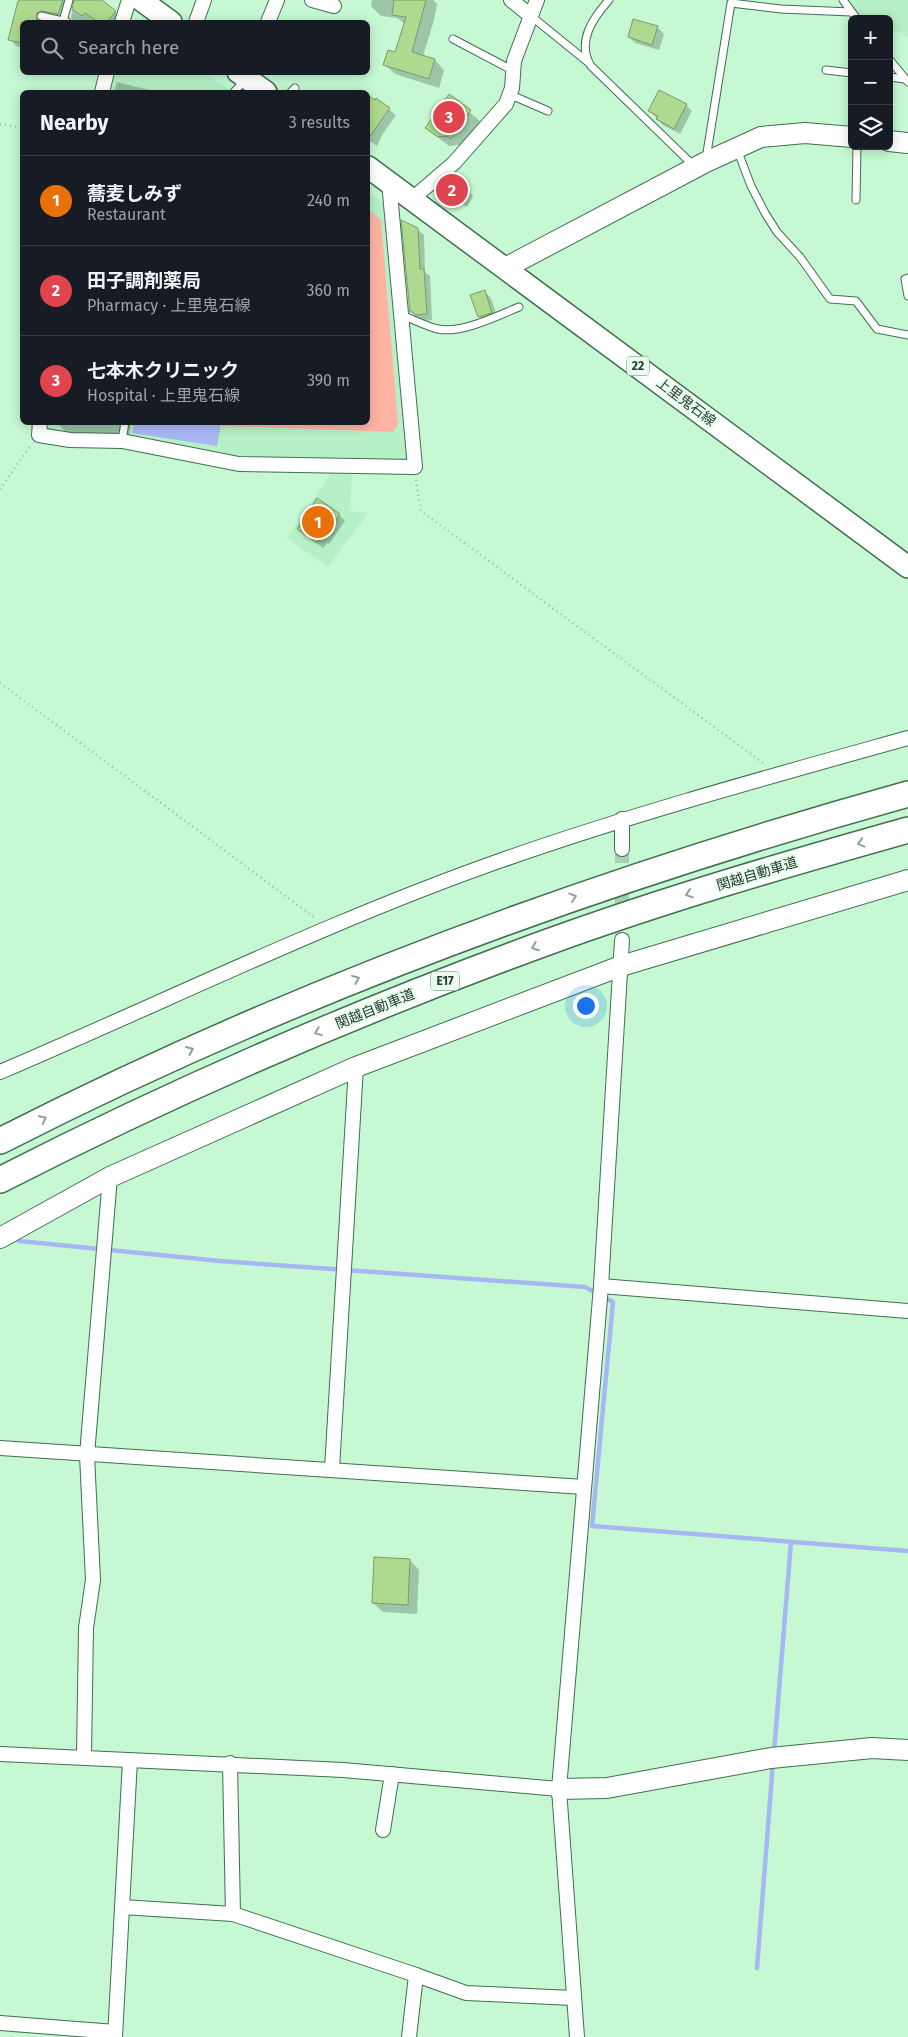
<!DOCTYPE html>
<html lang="en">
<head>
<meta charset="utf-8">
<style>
	body { margin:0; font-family:"Fira Sans","Noto Sans JP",sans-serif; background:#242831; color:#f1f3f6 }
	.controls { position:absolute; right:15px; top:15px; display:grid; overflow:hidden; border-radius:8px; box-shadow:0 2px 12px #0003 }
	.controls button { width:45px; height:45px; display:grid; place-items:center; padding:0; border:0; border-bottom:1px solid #363941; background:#171b24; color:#f1f3f6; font:25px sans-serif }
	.you { position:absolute; left:585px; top:1005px; width:18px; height:18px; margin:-12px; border:4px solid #fff; border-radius:50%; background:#1a73e8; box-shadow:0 0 0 8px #1a73e833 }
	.badge { display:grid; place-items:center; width:32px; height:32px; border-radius:50%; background:#8c9099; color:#fff; font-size:16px; font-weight:700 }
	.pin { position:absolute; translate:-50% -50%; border:2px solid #fff; box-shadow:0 1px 5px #0006 }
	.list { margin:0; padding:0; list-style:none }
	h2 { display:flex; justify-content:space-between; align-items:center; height:65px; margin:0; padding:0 20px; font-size:21px }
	h2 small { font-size:16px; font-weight:400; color:#9ea1a6 }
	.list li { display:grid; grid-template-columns:32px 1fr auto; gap:15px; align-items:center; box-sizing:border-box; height:90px; padding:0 20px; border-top:1px solid #363941 }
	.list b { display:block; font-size:19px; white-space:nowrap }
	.list p { margin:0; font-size:16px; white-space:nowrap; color:#9ea1a6 }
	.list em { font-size:16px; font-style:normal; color:#9ea1a6 }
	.icon { flex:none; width:28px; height:28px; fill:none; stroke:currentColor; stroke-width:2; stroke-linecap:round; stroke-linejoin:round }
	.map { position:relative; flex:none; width:908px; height:2037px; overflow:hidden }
	.search { position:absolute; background:#171b24; box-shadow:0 2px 12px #0003; left:20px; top:20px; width:350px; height:55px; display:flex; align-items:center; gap:12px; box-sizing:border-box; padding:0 18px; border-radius:8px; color:#9ea1a6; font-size:19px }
	.panel { position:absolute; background:#171b24; box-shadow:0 2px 12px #0003; left:20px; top:90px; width:350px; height:335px; border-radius:8px }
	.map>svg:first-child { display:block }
	.built { fill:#b6f0c6 }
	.green { fill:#ffb4a3 }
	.water { fill:#a7b7f4 }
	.shadow { fill:#0003 }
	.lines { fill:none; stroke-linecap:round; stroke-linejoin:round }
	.stream { stroke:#a7b7f4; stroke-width:4.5 }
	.building { fill:#adda8e; stroke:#7e996c }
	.street-tunnel { stroke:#a5d2b2; stroke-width:14; stroke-dasharray:14 7; stroke-linecap:butt }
	.lane-casing { stroke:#406f4f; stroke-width:9 }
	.street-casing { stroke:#406f4f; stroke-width:16 }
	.secondary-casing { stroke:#406f4f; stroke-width:22 }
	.primary-casing { stroke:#406f4f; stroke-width:24 }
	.highway-casing { stroke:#406f4f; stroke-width:28 }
	.path { stroke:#95bfa0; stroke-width:2.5; stroke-dasharray:1 4; stroke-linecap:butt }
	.lane { stroke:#fff; stroke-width:7 }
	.street { stroke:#fff; stroke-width:14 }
	.secondary { stroke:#fff; stroke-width:20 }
	.primary { stroke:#fff; stroke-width:21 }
	.highway { stroke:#fff; stroke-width:25 }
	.oneway { stroke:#939e96 }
	.labels { text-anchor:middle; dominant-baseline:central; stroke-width:5; stroke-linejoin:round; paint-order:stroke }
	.shield { fill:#e9fdee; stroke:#617667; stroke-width:1 }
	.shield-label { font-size:12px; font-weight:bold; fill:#273c2d }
	.street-label { font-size:14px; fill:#273c2d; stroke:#e9fdee }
</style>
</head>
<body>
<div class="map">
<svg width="908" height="2037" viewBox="0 0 908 2037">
	<rect width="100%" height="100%" fill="#c5f8d3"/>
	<g class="built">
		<path d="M848,0H908V39L897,30L889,39V19H862Z"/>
		<path d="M115,72L205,73L233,92H111Z"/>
		<path d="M368,192L386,205L409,458L405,462L257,460L48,431L45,422H368Z"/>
		<path d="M331,473L352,474L350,511L368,513L328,567L287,538Z"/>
	</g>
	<path class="green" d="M368,209L381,220L398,424L393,432L222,426V422H368Z"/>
	<path class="water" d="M134,423V422L221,423L217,446L132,433Z"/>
	<g class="shadow">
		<path d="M23,0H100L122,18L118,22H74L71,17L74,2L71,3L66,20L49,17L40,22H43H22V47L16,46L10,39Z"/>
		<path d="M372,0H433L437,4L434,20L423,56L435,60L444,70L439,88L395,74L385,64L396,54L405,24L397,18L381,16L371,6Z"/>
		<path d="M657,27L664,34L659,50L635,43L629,37Z"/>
		<path d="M117,82L157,92H114Z"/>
		<path d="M449,95L480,121L461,148L458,145L449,146L426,128Z"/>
		<path d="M368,100L375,102L376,100L396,115L382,135L377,146L368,140Z"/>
		<path d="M686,105L692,111L680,134L663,125L650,111Z"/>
		<path d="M467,189L473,196L467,207L442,190Z"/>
		<path d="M417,229L424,235L425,272L430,276L432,320L423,321L411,312Z"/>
		<path d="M484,292L491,298L498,319L486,323L479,316Z"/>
		<path d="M60,422H131L129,443L71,437L59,425Z"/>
		<path d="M339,515L345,521L329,544L327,543L323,548L299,529Z"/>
		<path d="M410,1560L419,1570L417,1614L383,1612L373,1603Z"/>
	</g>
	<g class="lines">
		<g class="stream">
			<path d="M16,1234L19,1241L220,1261L585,1287L613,1302L592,1526L908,1551"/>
			<path d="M774,1752L791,1542"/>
			<path d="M757,1968L773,1762"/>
		</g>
	</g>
	<g class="building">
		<path d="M21,0H63L58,14L42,11L37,13V20L46,22H22V43L8,40L18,1Z"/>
		<path d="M74,0H102L116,11L107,22H98L85,13L82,16L72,9Z"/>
		<path d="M394,0H426L412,52L435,59L429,79L383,65L388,50L395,52L406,17L392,15Z"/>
		<path d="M633,19L658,26L652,45L628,37Z"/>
		<path d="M659,90L687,104L674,129L656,119L658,116L648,111Z"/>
		<path d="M449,94L471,110L451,139L447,136L438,137L425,128Z"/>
		<path d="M368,95L375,100L376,98L390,108L368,139Z"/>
		<path d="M450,178L468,188L460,201L440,190Z"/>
		<path d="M401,220L418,228L420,269H424L427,314L415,315L413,312H410Z"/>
		<path d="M485,290L492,313L478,317L470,295Z"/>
		<path d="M317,498L340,514L322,539L320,537L317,543L297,529Z"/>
		<path d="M374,1557L410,1559L408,1605L372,1603Z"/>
	</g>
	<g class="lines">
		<path class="street-tunnel" d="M622,849V940"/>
		<g class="lane-casing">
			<g id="lane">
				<path d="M609,0C593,18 576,42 591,66L695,167"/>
				<path d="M843,0L857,19"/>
				<path d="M41,16L67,22"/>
				<path d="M531,16L589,63"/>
				<path d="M63,21L69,0"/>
				<path d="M453,39L512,70"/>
				<path d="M889,59L908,82"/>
				<path d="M826,70L852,73"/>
				<path d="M889,77L905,79"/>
				<path d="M234,92L244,81"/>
				<path d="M291,92L295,88"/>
				<path d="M511,95L548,111"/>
				<path d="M737,149L751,186L765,213L777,232L800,257L830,299L856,301L877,329L908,335"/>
				<path d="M706,159L731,3L781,9L851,12"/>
				<path d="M856,200L857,146"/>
				<path d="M908,278L905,279L908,296"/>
				<path d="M401,315C413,319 425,326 438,329C461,334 497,316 519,307"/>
				<path d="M122,441L125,422"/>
			</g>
		</g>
		<g class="street-casing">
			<g id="street">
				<path d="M312,0L334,6"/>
				<path d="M511,0L531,16"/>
				<path d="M122,22L129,0"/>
				<path d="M196,22L204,0"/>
				<path d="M268,22L277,0"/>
				<path d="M102,92L107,72"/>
				<path d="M412,199L454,163L506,104L512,88L514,61L537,0"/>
				<path d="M40,422L39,435L70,440L122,441L239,464L415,467L389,182"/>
				<path d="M622,819V849"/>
				<path d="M0,1072C167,1001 331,920 502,860C636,813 772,776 908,738"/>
				<path d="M601,1286L908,1311"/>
				<path d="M0,1448L584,1487"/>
				<path d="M332,1469L356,1067"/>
				<path d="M0,1754L343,1770L559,1789"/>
				<path d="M84,1757L86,1628L93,1580L87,1455L110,1177"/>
				<path d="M230,1763L233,1914"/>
				<path d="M383,1830L392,1774"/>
				<path d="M122,1907L233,1914L416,1975L466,1993L573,1998"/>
				<path d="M0,2023L115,2032"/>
				<path d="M115,2037L130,1760"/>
				<path d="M409,2037L416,1975"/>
				<path d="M577,2037L559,1789L601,1286L622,940"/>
			</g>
		</g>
		<g class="secondary-casing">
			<g id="secondary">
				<path d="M889,141L908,143"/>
				<path d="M505,268L706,162L761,137L805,133L852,137"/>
				<path d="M0,1238L110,1177L356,1067L621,966L908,880"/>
				<path d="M559,1789L607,1788L771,1758L872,1748L908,1750"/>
			</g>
		</g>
		<g class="primary-casing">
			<g id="primary">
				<path d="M141,0L171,22"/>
				<path d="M238,72L266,92"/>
				<path d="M368,167L908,567"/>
			</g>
		</g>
		<g class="highway-casing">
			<g id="highway">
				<path d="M0,1141C290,993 595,881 908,794"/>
				<path d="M0,1180C178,1089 361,1010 548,942C666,899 787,864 908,830"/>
			</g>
		</g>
		<g class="path">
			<path d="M0,124L22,128"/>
			<path d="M416,480L421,511L763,763"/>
			<path d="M0,489L31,445"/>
			<path d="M0,683L315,918"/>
		</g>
		<use href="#lane" class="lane"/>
		<use href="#street" class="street"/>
		<use href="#secondary" class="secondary"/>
		<use href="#primary" class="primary"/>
		<use href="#highway" class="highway"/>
	</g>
	<defs><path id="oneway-chevron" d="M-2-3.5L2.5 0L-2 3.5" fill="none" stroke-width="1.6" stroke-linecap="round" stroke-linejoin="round" transform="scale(1.25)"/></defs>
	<g class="oneway">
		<use href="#oneway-chevron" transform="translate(861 843) rotate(165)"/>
		<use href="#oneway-chevron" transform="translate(689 894) rotate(162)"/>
		<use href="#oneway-chevron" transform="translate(573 897) rotate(-19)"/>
		<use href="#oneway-chevron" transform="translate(535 947) rotate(159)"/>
		<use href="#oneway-chevron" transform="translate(356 979) rotate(-22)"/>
		<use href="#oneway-chevron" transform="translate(318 1032) rotate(158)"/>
		<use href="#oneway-chevron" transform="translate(190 1050) rotate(-24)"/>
		<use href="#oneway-chevron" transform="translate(43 1119) rotate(-26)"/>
	</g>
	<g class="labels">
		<g class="shield">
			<rect x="627" y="356.5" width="22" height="19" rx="4"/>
			<rect x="431" y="971.5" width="28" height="19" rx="4"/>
		</g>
		<g class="shield-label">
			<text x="638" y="366">22</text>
			<text x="445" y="981">E17</text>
		</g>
		<g class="street-label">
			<text transform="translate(686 402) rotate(37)">上里鬼石線</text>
			<text transform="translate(757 874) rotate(-17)">関越自動車道</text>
			<text transform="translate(375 1009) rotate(-22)">関越自動車道</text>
		</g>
	</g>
</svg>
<div class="controls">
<button>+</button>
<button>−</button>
<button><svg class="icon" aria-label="layers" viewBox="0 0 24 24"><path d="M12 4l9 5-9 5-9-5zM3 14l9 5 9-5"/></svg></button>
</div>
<div class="you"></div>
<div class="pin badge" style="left:318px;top:522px;background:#e8710a">1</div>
<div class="pin badge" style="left:452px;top:190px;background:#e0444e">2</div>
<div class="pin badge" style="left:449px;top:117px;background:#e0444e">3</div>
<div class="search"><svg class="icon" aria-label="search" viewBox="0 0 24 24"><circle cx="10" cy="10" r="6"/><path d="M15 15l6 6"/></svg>Search here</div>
<section class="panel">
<h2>Nearby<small>3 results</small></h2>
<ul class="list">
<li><span class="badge" style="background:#e8710a">1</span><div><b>蕎麦しみず</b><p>Restaurant</p></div><em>240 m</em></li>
<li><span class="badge" style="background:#e0444e">2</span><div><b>田子調剤薬局</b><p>Pharmacy · 上里鬼石線</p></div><em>360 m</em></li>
<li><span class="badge" style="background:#e0444e">3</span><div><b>七本木クリニック</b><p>Hospital · 上里鬼石線</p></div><em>390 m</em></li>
</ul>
</section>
</div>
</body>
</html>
